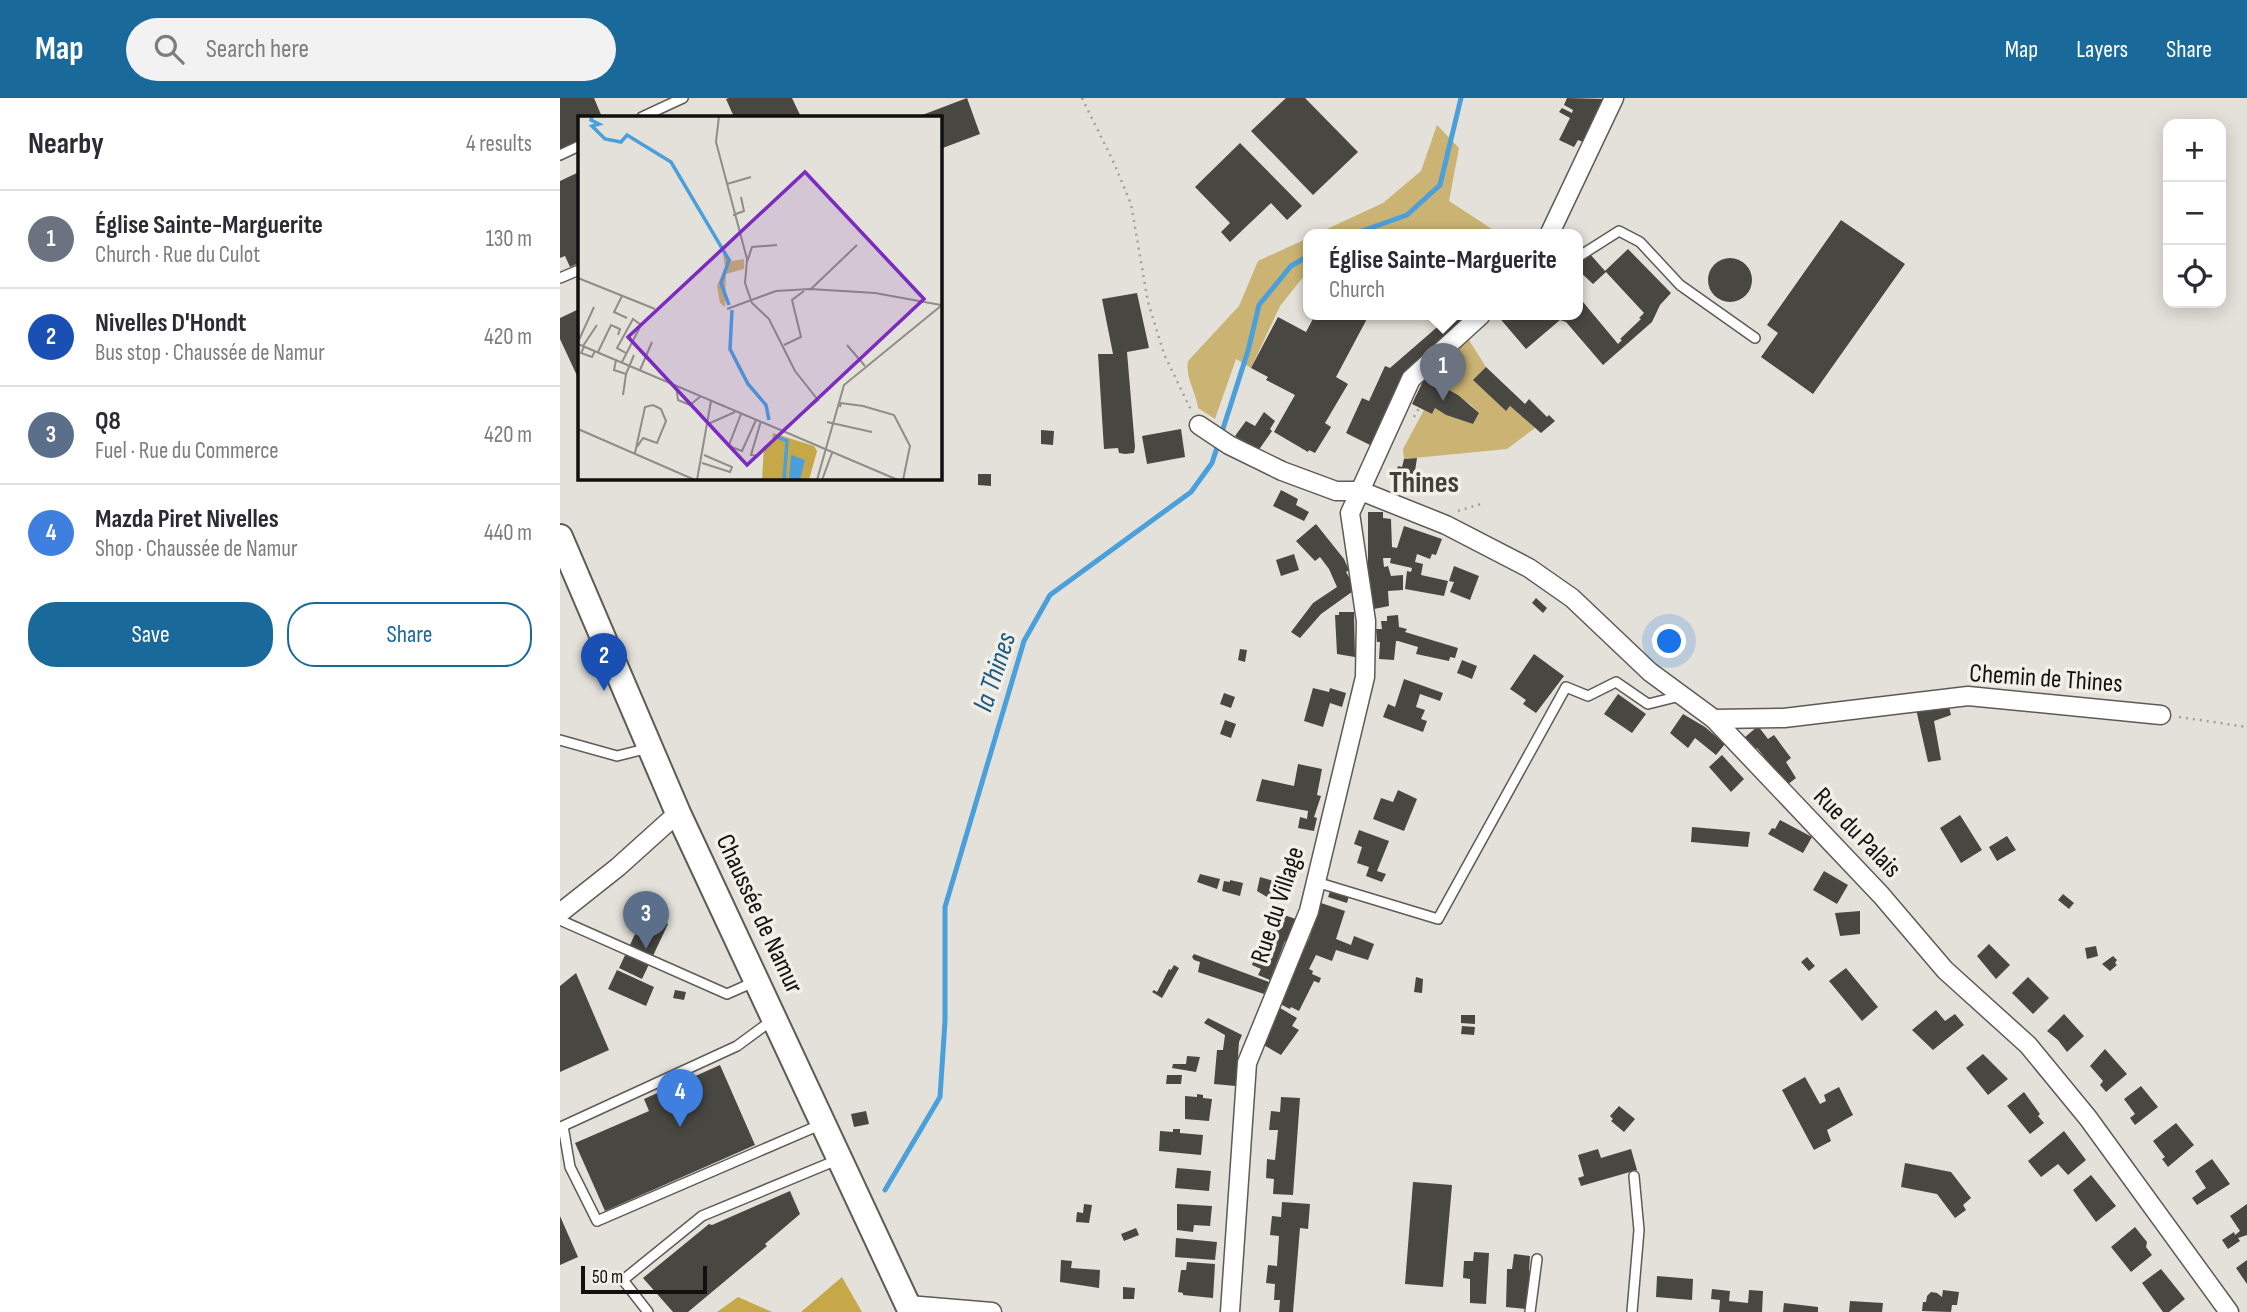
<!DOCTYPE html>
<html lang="en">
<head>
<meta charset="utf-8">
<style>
	body { margin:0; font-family:"Sofia Sans Condensed",sans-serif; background:#f2f2f3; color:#2b2b33 }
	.controls { position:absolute; right:21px; top:21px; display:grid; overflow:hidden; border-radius:14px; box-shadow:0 4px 18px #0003 }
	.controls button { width:63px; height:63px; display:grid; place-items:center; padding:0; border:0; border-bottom:2px solid #e1e1e2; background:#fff; color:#2b2b33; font:35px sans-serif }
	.scale { position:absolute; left:21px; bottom:18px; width:126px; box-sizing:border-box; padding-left:7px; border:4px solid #11100e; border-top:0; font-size:19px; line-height:24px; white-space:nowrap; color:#11100e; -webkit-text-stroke:5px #f1efe7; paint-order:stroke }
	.you { position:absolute; left:1110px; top:544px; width:24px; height:24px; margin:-18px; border:5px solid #fff; border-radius:50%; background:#1a73e8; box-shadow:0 0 0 10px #1a73e833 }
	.badge { display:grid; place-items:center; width:46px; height:46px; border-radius:50%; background:#196a9b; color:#fff; font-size:23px; font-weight:700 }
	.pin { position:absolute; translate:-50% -58px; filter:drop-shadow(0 2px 4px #0008) }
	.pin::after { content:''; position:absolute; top:37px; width:24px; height:21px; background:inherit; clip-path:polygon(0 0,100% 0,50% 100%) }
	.popup { position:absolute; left:743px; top:131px; width:280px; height:91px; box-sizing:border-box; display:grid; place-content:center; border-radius:14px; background:#fff; filter:drop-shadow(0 2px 5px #0005); font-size:23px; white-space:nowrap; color:#7c7c81 }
	.popup b { font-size:26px; color:#2b2b33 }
	.popup::after { content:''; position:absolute; left:50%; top:100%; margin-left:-14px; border:14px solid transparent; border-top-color:#fff }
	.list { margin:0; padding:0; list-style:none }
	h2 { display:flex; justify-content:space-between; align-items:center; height:91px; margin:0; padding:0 28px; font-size:30px }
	h2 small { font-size:23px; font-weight:400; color:#7c7c81 }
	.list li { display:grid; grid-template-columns:46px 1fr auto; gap:21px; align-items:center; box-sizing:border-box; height:98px; padding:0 28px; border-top:2px solid #e1e1e2 }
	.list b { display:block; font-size:26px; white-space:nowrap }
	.list p { margin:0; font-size:23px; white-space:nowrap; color:#7c7c81 }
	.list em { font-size:23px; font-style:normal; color:#7c7c81 }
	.actions { display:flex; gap:14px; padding:21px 28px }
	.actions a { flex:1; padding:16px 0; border:2px solid #196a9b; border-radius:28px; text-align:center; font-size:24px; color:#196a9b }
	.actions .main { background:#196a9b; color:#fff }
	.icon { flex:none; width:38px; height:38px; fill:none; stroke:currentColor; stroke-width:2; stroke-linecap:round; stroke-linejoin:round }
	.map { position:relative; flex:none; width:1687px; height:1214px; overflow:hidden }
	header { display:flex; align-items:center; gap:42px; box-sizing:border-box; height:98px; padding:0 35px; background:#196a9b; color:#fff }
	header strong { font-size:33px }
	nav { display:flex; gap:38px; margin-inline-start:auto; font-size:24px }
	.search { width:490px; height:63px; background:#f2f2f3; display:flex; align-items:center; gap:18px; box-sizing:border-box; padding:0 24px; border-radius:38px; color:#7c7c81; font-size:26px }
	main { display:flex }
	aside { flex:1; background:#fff }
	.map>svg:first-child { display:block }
	.green { fill:#cab373 }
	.forest { fill:#c7a849 }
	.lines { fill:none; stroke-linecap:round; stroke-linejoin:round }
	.stream { stroke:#4ba0db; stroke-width:5 }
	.building { fill:#494741 }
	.lane-casing { stroke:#5d5b55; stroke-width:12 }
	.street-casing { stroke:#5d5b55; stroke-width:21 }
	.secondary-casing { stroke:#5d5b55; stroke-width:28 }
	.path { stroke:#a2a09a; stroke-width:2.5; stroke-dasharray:2 5; stroke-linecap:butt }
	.lane { stroke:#fff; stroke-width:9 }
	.street { stroke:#fff; stroke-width:18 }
	.secondary { stroke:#fff; stroke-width:24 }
	.labels { text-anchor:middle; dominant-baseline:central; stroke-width:7; stroke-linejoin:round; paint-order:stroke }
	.street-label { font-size:26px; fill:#11100e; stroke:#f1efe7 }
	.water-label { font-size:28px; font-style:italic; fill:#1b5981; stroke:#f1efe7 }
	.quarter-label { font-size:30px; font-weight:bold; fill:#42403a; stroke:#f1efe7 }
	.inset-river { fill:none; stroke:#4ba0db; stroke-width:3.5 }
	.inset-road { fill:none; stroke:#908d88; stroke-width:2 }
	.view { fill:#7b2cbf; fill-opacity:0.15; stroke:#7b2cbf; stroke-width:3.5 }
	.inset-edge { fill:none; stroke:#11100e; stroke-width:3.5 }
</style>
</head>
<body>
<header>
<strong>Map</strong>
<div class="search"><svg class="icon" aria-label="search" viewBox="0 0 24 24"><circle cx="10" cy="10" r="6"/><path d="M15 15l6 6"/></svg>Search here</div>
<nav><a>Map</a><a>Layers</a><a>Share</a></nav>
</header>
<main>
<aside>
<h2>Nearby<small>4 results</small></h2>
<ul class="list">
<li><span class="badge" style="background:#6b7280">1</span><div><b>Église Sainte-Marguerite</b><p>Church · Rue du Culot</p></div><em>130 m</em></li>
<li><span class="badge" style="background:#1a4fb4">2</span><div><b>Nivelles D'Hondt</b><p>Bus stop · Chaussée de Namur</p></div><em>420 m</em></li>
<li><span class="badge" style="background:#5c6f8a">3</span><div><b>Q8</b><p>Fuel · Rue du Commerce</p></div><em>420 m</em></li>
<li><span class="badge" style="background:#3f7fe0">4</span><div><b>Mazda Piret Nivelles</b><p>Shop · Chaussée de Namur</p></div><em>440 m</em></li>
</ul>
<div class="actions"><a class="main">Save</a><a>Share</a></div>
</aside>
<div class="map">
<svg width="1687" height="1214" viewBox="0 0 1687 1214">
	<rect width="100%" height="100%" fill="#e4e1da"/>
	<g class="green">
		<path d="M877,27L899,50L889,103L941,137H754L823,105L861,73Z"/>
		<path d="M748,140V173L720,208L691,270L676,261L655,321L638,310C636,293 625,280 628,263L679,208L698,163Z"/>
		<path d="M907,239L926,269L914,282L946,313L950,308L975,330L947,351L844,361L843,351L864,312L872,316L875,310L886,317L913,326L919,315L910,306L865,279Z"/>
	</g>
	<g class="forest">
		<path d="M282,1179L302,1214H241Z"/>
		<path d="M178,1199L212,1214H157Z"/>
	</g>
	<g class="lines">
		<g class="stream">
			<path d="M791,137L847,117L880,87L901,0"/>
			<path d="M325,1092L380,999L385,923V809L464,543L490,497L631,394L652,365L688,253L699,207L731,168L748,158"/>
		</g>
	</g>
	<g class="building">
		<path d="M0,0H34L42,19H19V44L0,52Z"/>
		<path d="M169,0H232L241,19H174L166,1Z"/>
		<path d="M407,0L420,36L380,51V19H357Z"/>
		<path d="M726,0H745L798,54L753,97L691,33Z"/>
		<path d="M1007,0L1044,1L1023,44L1018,42L1014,49L999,42L1010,20L999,14L1002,10L1012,15L1013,12L1004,7Z"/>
		<path d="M680,45L742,108L727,122L711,105L670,144L661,134L670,125L635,89Z"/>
		<path d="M19,74V165L10,169L5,158L0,160V83Z"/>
		<path d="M1281,122L1345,166L1253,296L1201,259L1218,235L1207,227Z"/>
		<path d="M1068,151L1111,195L1100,207L1092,224L1043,267L1006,224L1000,222L966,251L937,217H1018V198L1058,246L1062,242L1060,241L1081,221L1079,220L1084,215L1046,174L1033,186L1018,172V163L1030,156L1045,173Z"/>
		<circle cx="1170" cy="182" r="22"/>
		<path d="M577,195L589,250L567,254L575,349L574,355L565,356L559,355L558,350L544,351L538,256H553L542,201Z"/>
		<path d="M19,211V282L0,241V220Z"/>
		<path d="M755,217H809L776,279L788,286L765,325L771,329L755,355L749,352L748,354L714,334L735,297L706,282L708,279L691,270L718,219L746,234Z"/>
		<path d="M876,217H910L842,277L812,348L786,335L802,300L809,303L825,268L830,270L883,224Z"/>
		<path d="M926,269L965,306L969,301L987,319L989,317L995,323L981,335L950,308L946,313L913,282Z"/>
		<path d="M865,279L898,297L919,315L913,326L886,317L875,310L872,316L852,306Z"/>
		<path d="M704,314L715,323L710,331L712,333L698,353L675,338L686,323L695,328Z"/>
		<path d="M621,331L625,359L587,366L582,338Z"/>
		<path d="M481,332L494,333L493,347L481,346Z"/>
		<path d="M857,360L855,373L870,381L867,394L836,385L834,381L838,368L842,369L844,361Z"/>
		<path d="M418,376H431V388L418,387Z"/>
		<path d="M721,392L738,401L736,407L749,414L744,423L713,408Z"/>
		<path d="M808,414H823V420L831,421L832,449L837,450L844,428L882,441L876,457L872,456L870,461L857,456L855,464L863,466L861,477L888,483L884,498L845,491L847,473L851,474L852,470L830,465L831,460H823L824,469L828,468L831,478L843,477V492L828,493L829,508L814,511L808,471Z"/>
		<path d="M756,426L784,461L789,472L786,474L796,491L761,516L740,540L731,534L753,505L777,489L769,471L760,459L755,463L736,443Z"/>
		<path d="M734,456L739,472L721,478L716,462Z"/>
		<path d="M894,468L919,478L910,502L890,494L894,484L889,483Z"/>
		<path d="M976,500L987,510L983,515L972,505Z"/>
		<path d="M779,514H794L795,559L777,556L775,517H779Z"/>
		<path d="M838,517L839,529L847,531L845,534L898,550L895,560L890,559L889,563L856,556L858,549L838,543H836L834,562L819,561L820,544H817L816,531H822L821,523H827V518Z"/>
		<path d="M680,551L687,552L685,564L678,562Z"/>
		<path d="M974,556L1004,578L976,615L963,606L966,602L950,591Z"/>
		<path d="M902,562L917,568L912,581L897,575Z"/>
		<path d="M844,581L883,595L880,603L860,596L856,609L865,612L861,621L867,623L863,634L823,619L828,606L835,609Z"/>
		<path d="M753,590L769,594L770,590L786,595L782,609L770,605L763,629L744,623Z"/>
		<path d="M664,595L675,599L671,610L660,606Z"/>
		<path d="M1058,596L1086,616L1072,635L1044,616Z"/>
		<path d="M1388,604L1391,617L1374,623L1381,662L1368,664L1356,611Z"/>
		<path d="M1123,616L1145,629L1165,646L1156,657L1135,640L1128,650L1110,635Z"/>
		<path d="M665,622L676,626L671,640L660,636Z"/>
		<path d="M1198,628L1208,641L1214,637L1231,660L1226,664L1236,680L1227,687L1197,650L1194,653L1184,640Z"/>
		<path d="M1162,657L1184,681L1171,694L1149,669Z"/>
		<path d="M738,666L762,671L757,697L761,698L754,719L757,720L754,733L738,730L740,719L747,721L748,713L696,703L702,681L734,688Z"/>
		<path d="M838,692L857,701L844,733L813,721L821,700L833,704Z"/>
		<path d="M1400,717L1422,752L1401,765L1380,730Z"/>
		<path d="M1220,722L1252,739L1243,755L1208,736L1212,730L1215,731Z"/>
		<path d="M1132,729L1190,734L1188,749L1131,744Z"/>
		<path d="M799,732L829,743L817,773L826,776L822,784L806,778L809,769L797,765L802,749L794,746Z"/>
		<path d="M1447,738L1456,752L1437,763L1429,749Z"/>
		<path d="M1264,773L1288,787L1277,806L1253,792Z"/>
		<path d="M640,776L660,781L657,791L637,784Z"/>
		<path d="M700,779L732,788L728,804L707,799L697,793Z"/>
		<path d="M670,782L683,785L680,798L662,793L664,783L670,784Z"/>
		<path d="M772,788L790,794L787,805L768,799Z"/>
		<path d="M1503,796L1514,805L1509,811L1498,802Z"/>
		<path d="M761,805L785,813L776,841L791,847L794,838L814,846L808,862L776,852L772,863L756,857L749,871L753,873L752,876L761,880L759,885L754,883L739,913L731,909L730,911L718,905L749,841Z"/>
		<path d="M1300,813V836L1280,838L1275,815Z"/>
		<path d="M85,815L108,826L82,881L59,870Z"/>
		<path d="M721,816L736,821L728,844L725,843L710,882L698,877L701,871L692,867L694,861L703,865L714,839L707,836L706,842L701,840L703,834L707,836L709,828L716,830Z"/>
		<path d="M1429,846L1450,867L1436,881L1417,858Z"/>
		<path d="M1536,848L1538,858L1527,861L1525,850Z"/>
		<path d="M634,856L709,884L704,896L638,874L640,864L634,862L632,859Z"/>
		<path d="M1553,858L1557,862L1555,865L1557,867L1550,873L1542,866Z"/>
		<path d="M1247,859L1255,868L1249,873L1241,864Z"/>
		<path d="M614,867L619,870L602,900L592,894L594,892L597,894L609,871L611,872Z"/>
		<path d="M1286,870L1318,909L1302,923L1269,883Z"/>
		<path d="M57,872L94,889L86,908L48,891Z"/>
		<path d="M16,875L49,952L0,974V888Z"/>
		<path d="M856,879L863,881L862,895L854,894Z"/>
		<path d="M1468,879L1489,900L1473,916L1452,895Z"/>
		<path d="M115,892L126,894L124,902L113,900Z"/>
		<path d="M715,907L737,920L732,928L739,932L721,957L700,945Z"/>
		<path d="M1376,912L1385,923L1395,916L1404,927L1373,952L1352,932Z"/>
		<path d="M1504,916L1524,938L1507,954L1498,942L1487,933Z"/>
		<path d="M901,917H915V926L901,925Z"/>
		<path d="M648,920L682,937L679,944L676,988L654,986L657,952H663L665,937L644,925Z"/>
		<path d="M902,928L915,929L914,937L901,936Z"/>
		<path d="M1545,951L1567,976L1546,994L1540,987L1543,983L1530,968Z"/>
		<path d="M1423,956L1448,981L1428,997L1406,970Z"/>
		<path d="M627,958L640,959L636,974L612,970L613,966H626Z"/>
		<path d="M160,967L195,1047L45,1113L15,1045L89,1013L84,1001Z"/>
		<path d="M607,977H622L621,986H606Z"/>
		<path d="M1245,979L1260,1006L1266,1003L1264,997L1279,989L1293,1017L1267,1032L1271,1043L1254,1052L1222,992Z"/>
		<path d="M1581,988L1598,1009L1575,1027L1570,1020L1575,1016L1564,1001Z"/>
		<path d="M1464,994L1480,1016L1478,1018L1484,1025L1470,1036L1447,1008Z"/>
		<path d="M637,996L643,997V1000L652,1001L649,1023L625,1021V998L637,999Z"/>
		<path d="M721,999L740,1000L733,1097L713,1096L714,1081L706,1080L707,1061L715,1062L718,1032H709L711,1013L720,1014Z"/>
		<path d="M1059,1008L1075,1021L1064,1034L1051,1023L1053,1021L1050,1018Z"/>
		<path d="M306,1013L309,1026L294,1029L291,1016Z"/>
		<path d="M1616,1025L1634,1047L1608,1069L1602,1061L1605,1059L1593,1043Z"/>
		<path d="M613,1031H620V1035L643,1037L641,1057L599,1053L600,1033L613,1034Z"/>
		<path d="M1504,1033L1526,1062L1508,1077L1498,1066L1481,1079L1468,1063Z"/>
		<path d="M1038,1051L1041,1060L1071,1051L1077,1072L1021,1088L1018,1080L1024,1078L1018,1057Z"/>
		<path d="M1652,1061L1670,1086L1637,1107L1632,1100L1646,1090L1635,1073Z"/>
		<path d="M1345,1065L1391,1074L1411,1100L1403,1107L1406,1112L1395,1120L1377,1096L1341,1089Z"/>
		<path d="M617,1070L651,1073L649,1093L615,1090Z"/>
		<path d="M1531,1077L1556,1108L1536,1124L1513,1092Z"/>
		<path d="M853,1084L892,1087L883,1189L845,1186Z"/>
		<path d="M230,1093L240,1116L205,1146L207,1148L128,1214H113L83,1180L149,1126L152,1127Z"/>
		<path d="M722,1104L750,1106L748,1131L740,1130L733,1214H719L720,1202H714L715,1186L706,1185L708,1167L717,1168L719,1138L710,1137L712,1118L721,1119Z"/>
		<path d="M524,1106L532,1107L529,1125L516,1124L517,1114L523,1115Z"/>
		<path d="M617,1106L652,1108L650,1128L634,1127L633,1134L617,1132Z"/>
		<path d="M1687,1106V1137L1678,1140L1680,1143L1668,1151L1662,1142L1674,1134L1675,1137L1680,1133L1670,1118Z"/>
		<path d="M0,1118L18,1159L0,1167Z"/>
		<path d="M1575,1129L1587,1144L1586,1149L1592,1157L1571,1174L1551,1149Z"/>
		<path d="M576,1130L579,1137L564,1143L561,1136Z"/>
		<path d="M616,1140L657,1144L655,1162L615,1159Z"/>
		<path d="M914,1154L929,1155L926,1206L910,1205V1181L903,1180L904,1163H913Z"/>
		<path d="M954,1156L970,1158L969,1173H972L966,1211L946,1209L947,1171H952Z"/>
		<path d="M501,1162L512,1163L511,1170L540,1172L539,1190L500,1184Z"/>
		<path d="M1687,1162V1186L1676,1170Z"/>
		<path d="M627,1164L655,1166L653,1200L623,1197V1195L618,1194L621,1172H626Z"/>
		<path d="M1601,1171L1625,1201L1609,1214H1603L1582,1185Z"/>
		<path d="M1097,1178L1133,1181L1132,1202L1096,1199Z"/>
		<path d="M563,1189L575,1190L574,1201H563Z"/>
		<path d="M1152,1191L1170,1193L1169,1203L1188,1205L1189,1192L1203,1193L1202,1214H1159L1160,1202L1151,1201Z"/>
		<path d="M1383,1192L1399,1194L1397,1207H1392L1391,1214L1362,1213L1363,1204H1366L1367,1198L1371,1194L1377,1195L1382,1199Z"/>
		<path d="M1290,1203L1323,1205L1322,1214H1289Z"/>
		<path d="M1224,1205L1258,1209V1214H1223Z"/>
	</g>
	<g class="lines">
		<g class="lane-casing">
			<g id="lane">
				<path d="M82,19L123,0"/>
				<path d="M0,57L19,48"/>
				<path d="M1018,159L1059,133L1080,144L1120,187L1195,240"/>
				<path d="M0,180L19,172"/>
				<path d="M0,642L57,658L89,650"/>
				<path d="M756,784L878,821L1006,589L1028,598L1056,584L1088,606L1120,598"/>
				<path d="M0,822L167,896L194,884"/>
				<path d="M211,923L177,948L3,1028L10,1069L37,1123L262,1026"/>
				<path d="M88,1214L63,1182L142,1118L277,1062"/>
				<path d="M970,1214L977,1161"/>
				<path d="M1072,1214L1079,1132L1074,1078"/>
			</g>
		</g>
		<g class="street-casing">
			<g id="street">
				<path d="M989,137L1054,0"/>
				<path d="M639,327L669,347L722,373L776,393H801L886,427L969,470L1012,500L1090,574L1154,621L1321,797L1385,872L1468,947L1528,1020L1669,1214"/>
				<path d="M1154,621L1224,620L1408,598L1601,617"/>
				<path d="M0,815L58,769L118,715"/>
				<path d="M348,1207L432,1214"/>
				<path d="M670,1214L687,965L749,813L805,579L806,523L790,415L851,281L921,217"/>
			</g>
		</g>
		<g class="secondary-casing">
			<path id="secondary" d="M0,439L118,715L351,1214"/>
		</g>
		<g class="path">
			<path d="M522,0L554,65L571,106L588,204L604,256L631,312"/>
			<path d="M854,319L859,310"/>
			<path d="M898,413L921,406"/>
			<path d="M1619,619L1687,629"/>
		</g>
		<use href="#lane" class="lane"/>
		<use href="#street" class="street"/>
		<use href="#secondary" class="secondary"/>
	</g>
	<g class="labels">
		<g class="street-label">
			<text transform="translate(1486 581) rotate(4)">Chemin de Thines</text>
			<text transform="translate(1297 735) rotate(46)">Rue du Palais</text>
			<text transform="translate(718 807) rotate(-72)">Rue du Village</text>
			<text transform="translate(199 816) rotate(65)">Chaussée de Namur</text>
		</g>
		<g class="water-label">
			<text transform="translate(435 574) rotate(-72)">la Thines</text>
		</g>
		<g class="quarter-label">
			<text x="864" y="385">Thines</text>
		</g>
	</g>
	<g transform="translate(18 18)">
		<rect width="364" height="364" fill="#e4e1da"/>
		<path d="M145,138L154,145L166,143V153L148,158L147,191L142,187L139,170L147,151Z" fill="#cab373"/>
		<path d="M195,317L236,330L239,335L231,364H184L186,330L194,327Z" fill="#c7a849"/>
		<path d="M213,339L227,344L222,364H211Z" fill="#4ba0db"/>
		<path class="inset-river" d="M14,0L13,4L21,8L14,10L27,23L43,26L49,19L93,46L151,144L143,167L151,189M154,194L152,233L170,268L188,289L191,304M199,321L209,325L206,364"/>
		<path class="inset-road" d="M141,0L138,26L169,143L167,167L174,187L191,203L217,255L240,284L205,314M149,68L173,61M155,99L166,95L163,81M169,146L174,131L199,129M0,162L77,193M233,173L279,129M44,180L36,196L49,202M149,193L198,175L232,173L297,177L363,189M0,226L16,191M0,228L320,364M206,229L223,221L214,184L226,175M269,229L287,250M5,230L19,209M6,231L3,237L14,241L17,235M20,236L33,209L42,213L40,219M38,244L36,254L48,258L56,239M44,246L63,209L55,203L39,232L48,237M62,254L74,226M98,269L100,284L112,289L123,280M45,279L48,258M262,291L263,287L285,290L316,299L332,330L325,364M163,298L151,329L156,332L164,335L178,304M249,306L294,316M130,308L157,296M0,313L117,364M57,337L67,291L75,289L83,293L88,305L79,327L65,322L59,331M181,340L173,339L183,305M124,347L152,356L154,351L126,339M119,364L133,285M239,364L266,269L364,189M244,364L254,337"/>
		<path class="view" d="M227,56L346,183L169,349L50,221Z"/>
		<rect width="364" height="364" class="inset-edge"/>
	</g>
</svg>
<div class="controls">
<button>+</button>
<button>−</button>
<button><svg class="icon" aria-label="locate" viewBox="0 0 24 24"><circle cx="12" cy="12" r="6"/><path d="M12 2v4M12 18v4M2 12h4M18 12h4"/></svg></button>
</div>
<div class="scale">50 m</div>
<div class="you"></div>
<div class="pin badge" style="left:883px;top:303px;background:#6b7280">1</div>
<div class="popup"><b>Église Sainte-Marguerite</b>Church</div>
<div class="pin badge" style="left:44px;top:593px;background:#1a4fb4">2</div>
<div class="pin badge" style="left:86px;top:851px;background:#5c6f8a">3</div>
<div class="pin badge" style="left:120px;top:1029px;background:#3f7fe0">4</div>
</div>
</main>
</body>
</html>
